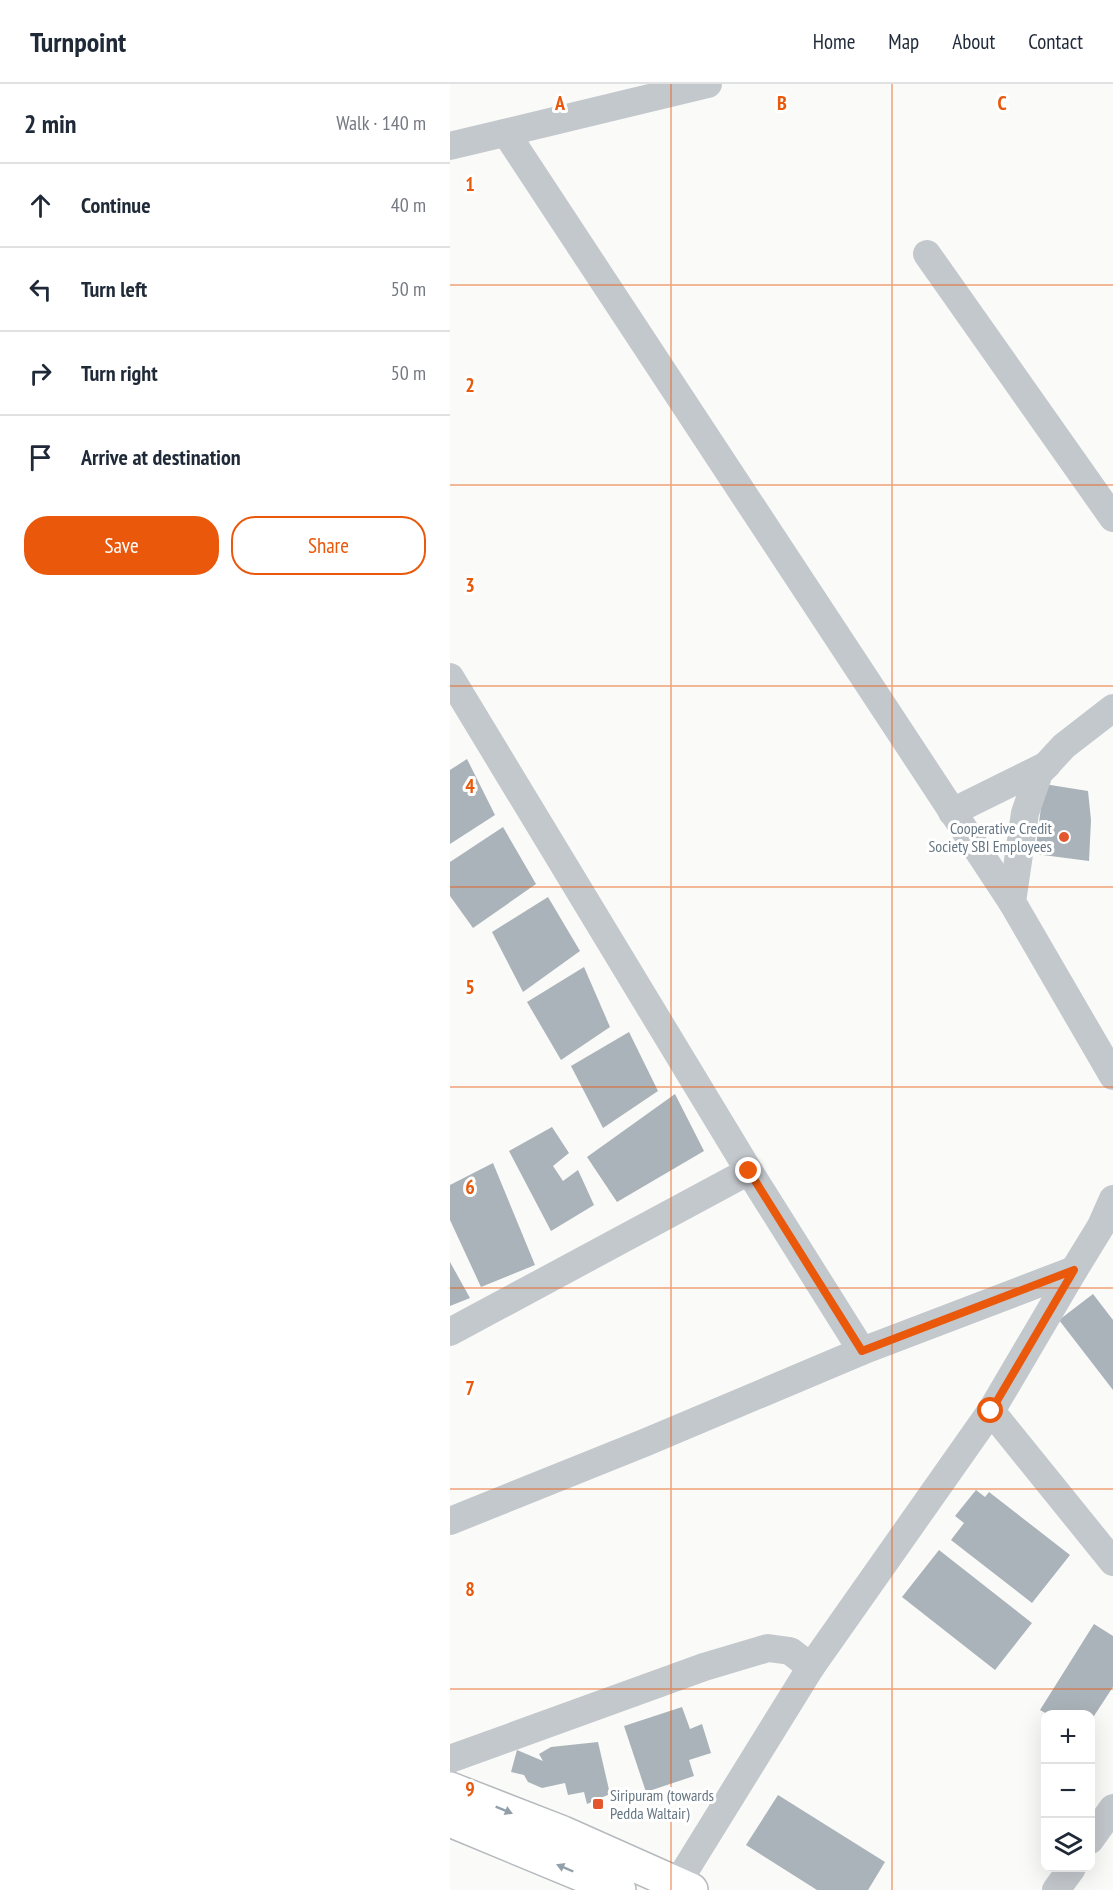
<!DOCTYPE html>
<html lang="en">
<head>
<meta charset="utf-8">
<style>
	body { margin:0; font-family:"PT Sans Narrow",sans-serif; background:#f6f6f7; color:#1f2937 }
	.controls { position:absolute; right:18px; bottom:18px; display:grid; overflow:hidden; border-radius:12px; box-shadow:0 6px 24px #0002 }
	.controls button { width:54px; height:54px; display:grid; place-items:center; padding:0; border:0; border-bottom:2px solid #e0e1e3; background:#fff; color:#1f2937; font:30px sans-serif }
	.stop { position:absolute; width:18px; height:18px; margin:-14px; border:4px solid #ea580c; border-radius:50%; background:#fff }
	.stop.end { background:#ea580c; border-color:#fff; box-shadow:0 2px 6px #0008 }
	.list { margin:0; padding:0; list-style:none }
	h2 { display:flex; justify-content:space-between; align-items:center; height:78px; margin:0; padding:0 24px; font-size:26px }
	h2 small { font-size:20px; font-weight:400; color:#747a83 }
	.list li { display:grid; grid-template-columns:39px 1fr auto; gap:18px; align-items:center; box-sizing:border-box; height:84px; padding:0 24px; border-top:2px solid #e0e1e3 }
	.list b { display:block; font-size:22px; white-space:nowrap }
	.list em { font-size:20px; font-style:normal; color:#747a83 }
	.actions { display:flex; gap:12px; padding:18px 24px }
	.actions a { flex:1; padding:14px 0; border:2px solid #ea580c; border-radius:24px; text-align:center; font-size:21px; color:#ea580c }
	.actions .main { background:#ea580c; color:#fff }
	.icon { flex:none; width:33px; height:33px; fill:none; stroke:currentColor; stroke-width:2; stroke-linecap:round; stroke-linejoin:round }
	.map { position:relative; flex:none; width:663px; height:1806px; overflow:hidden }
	header { display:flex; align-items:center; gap:36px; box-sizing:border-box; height:84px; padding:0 30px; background:#fff; border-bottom:2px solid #e0e1e3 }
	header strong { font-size:28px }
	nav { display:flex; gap:33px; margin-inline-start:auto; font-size:21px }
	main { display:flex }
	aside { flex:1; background:#fff }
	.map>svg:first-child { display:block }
	.building { fill:#aab3b9 }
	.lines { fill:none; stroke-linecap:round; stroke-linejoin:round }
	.primary-casing { stroke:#b5babe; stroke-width:36 }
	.street { stroke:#c3c8cc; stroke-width:28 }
	.primary { stroke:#fff; stroke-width:33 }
	.oneway { fill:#939fa8 }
	.route { stroke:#ea580c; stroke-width:8 }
	.grid { fill:none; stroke:#e8590c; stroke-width:1.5; stroke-opacity:0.55 }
	.poi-dot { fill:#e4572e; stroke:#fff; stroke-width:2 }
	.labels { text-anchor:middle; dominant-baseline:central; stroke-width:6; stroke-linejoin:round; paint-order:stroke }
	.poi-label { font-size:16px; fill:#657683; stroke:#fff; text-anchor:end }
	.grid-label { font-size:20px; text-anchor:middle; font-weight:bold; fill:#e8590c; stroke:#fff; stroke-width:6; stroke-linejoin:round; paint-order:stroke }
</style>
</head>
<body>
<header>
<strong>Turnpoint</strong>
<nav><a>Home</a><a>Map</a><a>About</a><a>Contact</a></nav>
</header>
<main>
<aside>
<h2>2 min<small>Walk · 140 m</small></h2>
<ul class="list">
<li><svg class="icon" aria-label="ahead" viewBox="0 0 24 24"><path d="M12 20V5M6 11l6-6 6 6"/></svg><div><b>Continue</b></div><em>40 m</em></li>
<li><svg class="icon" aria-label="left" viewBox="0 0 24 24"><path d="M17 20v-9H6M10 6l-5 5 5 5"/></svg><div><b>Turn left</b></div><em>50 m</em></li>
<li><svg class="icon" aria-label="right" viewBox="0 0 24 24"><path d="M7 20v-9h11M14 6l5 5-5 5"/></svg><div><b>Turn right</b></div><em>50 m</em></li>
<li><svg class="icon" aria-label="arrive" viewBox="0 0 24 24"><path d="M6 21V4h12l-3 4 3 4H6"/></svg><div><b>Arrive at destination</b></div></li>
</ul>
<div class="actions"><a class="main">Save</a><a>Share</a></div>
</aside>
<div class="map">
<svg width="663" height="1806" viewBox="0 0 663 1806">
	<rect width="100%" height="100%" fill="#fafaf8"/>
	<g class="building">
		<path d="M17,675L45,731L0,760V686Z"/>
		<path d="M594,700L638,707L641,736L639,777L585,770Z"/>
		<path d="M53,743L86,800L23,844L0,812V778Z"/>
		<path d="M98,813L130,867L73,908L42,848Z"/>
		<path d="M134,883L160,943L111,976L77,918Z"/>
		<path d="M179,948L208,1007L153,1044L121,982Z"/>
		<path d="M225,1010L254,1067L167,1118L137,1073Z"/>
		<path d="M102,1043L119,1069L103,1082L113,1097L128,1086L144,1121L101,1147L59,1067Z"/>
		<path d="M43,1079L85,1181L31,1203L0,1136V1101Z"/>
		<path d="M0,1178L20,1214L0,1222Z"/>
		<path d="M643,1210L663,1236V1306L609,1236Z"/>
		<path d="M526,1406L535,1413L539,1408L620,1471L582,1519L501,1456L514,1439L505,1432Z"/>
		<path d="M489,1466L582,1539L545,1586L452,1513Z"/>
		<path d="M644,1540L663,1552V1603L640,1638V1630H597L590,1626Z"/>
		<path d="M232,1623L240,1645L252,1640L261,1669L239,1676L244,1692L196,1708L174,1642Z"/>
		<path d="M148,1658L160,1710L137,1720L134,1708L118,1711L115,1699L92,1704L78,1698L74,1691L61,1688L67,1666L93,1677L89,1670L101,1663Z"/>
		<path d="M328,1711L435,1778L418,1806H367L296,1761Z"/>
	</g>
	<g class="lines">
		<g class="primary-casing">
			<g id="primary">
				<path d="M0,1705L113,1749L241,1806"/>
				<path d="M0,1736L169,1806"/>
			</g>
		</g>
		<g class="street">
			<path d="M56,49L562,818"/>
			<path d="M0,62L258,0"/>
			<path d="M477,170L663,434"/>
			<path d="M0,593L299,1087L412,1267L624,1186L541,1327"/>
			<path d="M663,624L614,662L589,689L575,729L562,818L663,992"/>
			<path d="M502,728L597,681"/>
			<path d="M624,1186L651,1142L663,1115"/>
			<path d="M0,1248L299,1087"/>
			<path d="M0,1437L194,1359L412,1267"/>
			<path d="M0,1675L254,1583L318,1564L340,1567L361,1583"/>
			<path d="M640,1756L663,1724"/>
			<path d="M223,1806L361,1583L541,1327L663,1478"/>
			<path d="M606,1806L622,1784"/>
		</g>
		<use href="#primary" class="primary"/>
	</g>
	<defs><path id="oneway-solid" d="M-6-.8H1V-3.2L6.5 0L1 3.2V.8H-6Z" transform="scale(1.5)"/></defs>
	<g class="oneway">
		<use href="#oneway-solid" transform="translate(54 1726) rotate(22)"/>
		<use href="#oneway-solid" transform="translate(115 1784) rotate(-157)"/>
	</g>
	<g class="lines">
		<path class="route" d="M299,1087L412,1267L624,1186L541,1327"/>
	</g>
	<path class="grid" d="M221,0V1806M442,0V1806M0,201H663M0,401H663M0,602H663M0,803H663M0,1003H663M0,1204H663M0,1405H663M0,1605H663"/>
	<g class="poi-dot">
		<circle cx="614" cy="753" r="6"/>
		<rect x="142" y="1714" width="12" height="12" rx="3"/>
	</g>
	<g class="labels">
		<g class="poi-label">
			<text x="602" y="744">Cooperative Credit<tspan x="602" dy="18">Society SBI Employees</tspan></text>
			<text x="160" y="1711" text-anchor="start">Siripuram (towards<tspan x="160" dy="18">Pedda Waltair)</tspan></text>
		</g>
	</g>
	<g class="grid-label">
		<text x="110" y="26">A</text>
		<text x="332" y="26">B</text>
		<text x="552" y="26">C</text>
		<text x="20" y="107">1</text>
		<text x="20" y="308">2</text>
		<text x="20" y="508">3</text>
		<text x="20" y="709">4</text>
		<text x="20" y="910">5</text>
		<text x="20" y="1110">6</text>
		<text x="20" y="1311">7</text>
		<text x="20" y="1512">8</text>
		<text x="20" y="1712">9</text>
	</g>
</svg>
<div class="controls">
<button>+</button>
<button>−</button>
<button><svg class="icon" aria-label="layers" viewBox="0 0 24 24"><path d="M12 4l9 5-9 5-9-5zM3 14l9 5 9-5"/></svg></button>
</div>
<div class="stop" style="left:541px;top:1327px"></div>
<div class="stop end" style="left:299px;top:1087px"></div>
</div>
</main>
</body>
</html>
